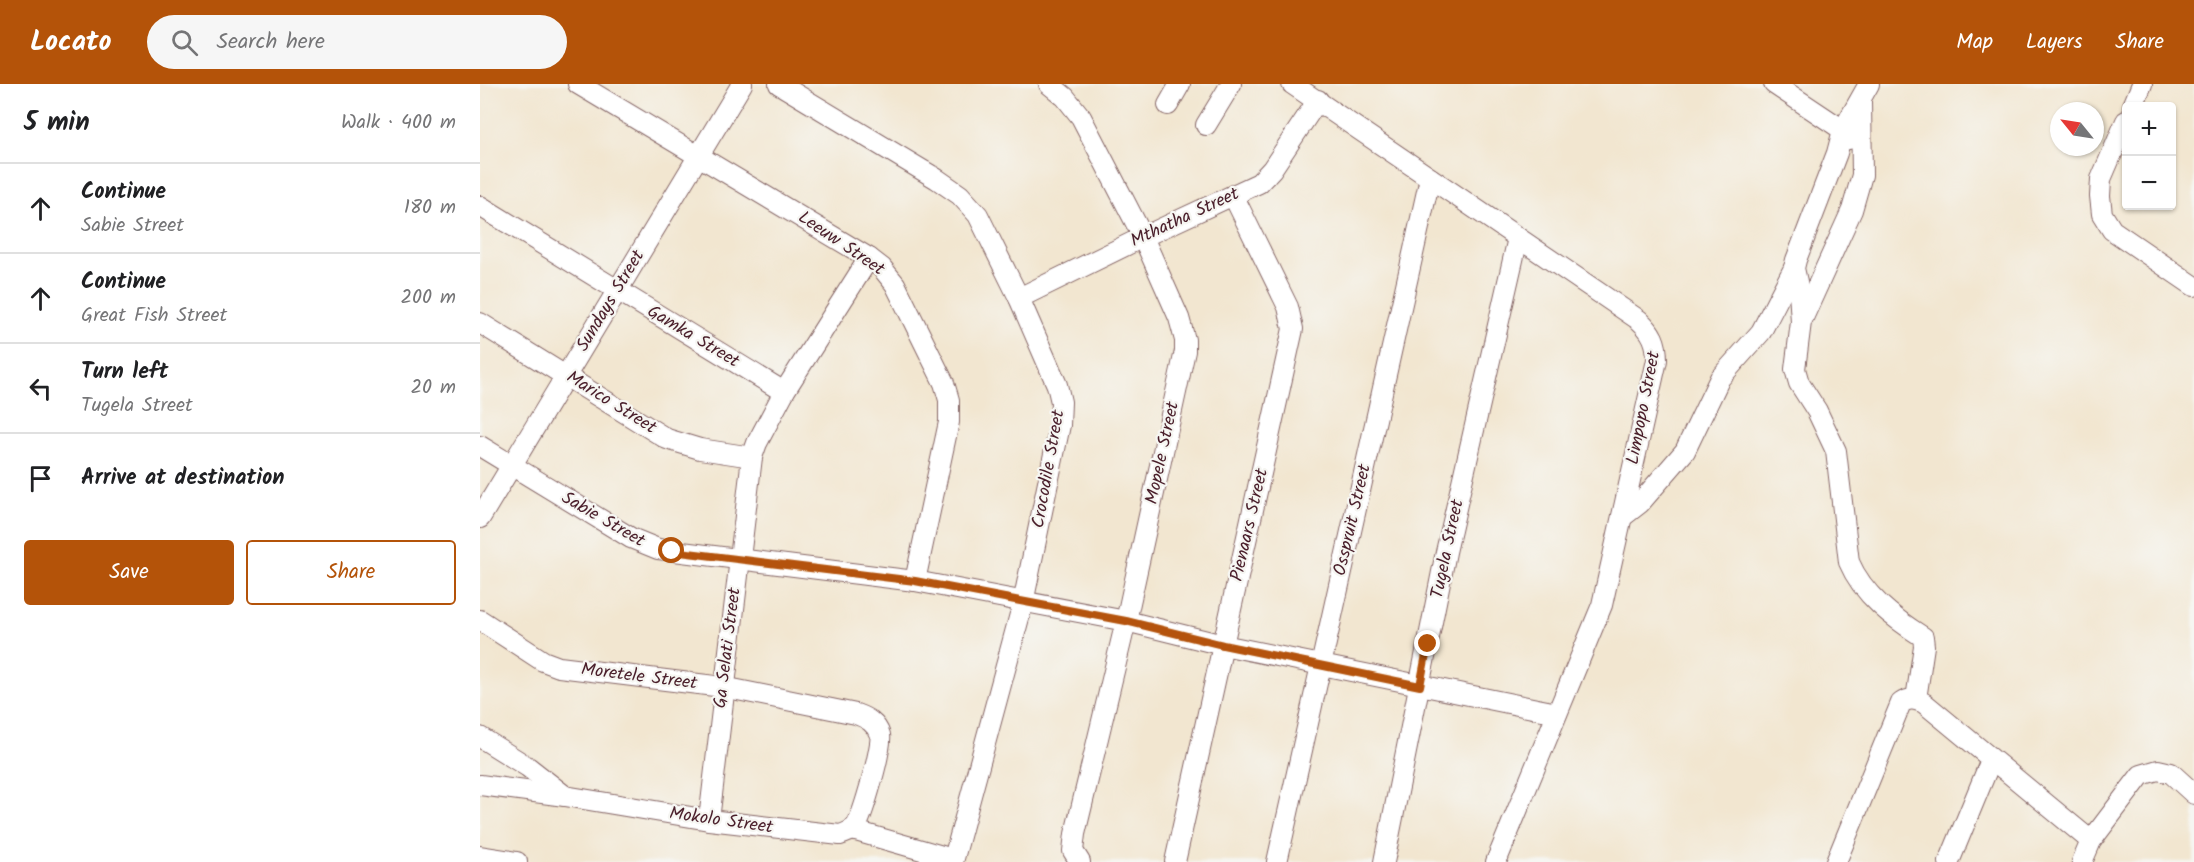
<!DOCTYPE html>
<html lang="en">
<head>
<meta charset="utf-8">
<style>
	body { margin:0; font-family:Kalam,sans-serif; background:#f6f6f6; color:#202124 }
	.controls { position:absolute; right:18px; top:18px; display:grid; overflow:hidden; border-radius:6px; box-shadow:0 2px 4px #0004 }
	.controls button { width:54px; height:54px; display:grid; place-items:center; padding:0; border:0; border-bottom:2px solid #e0e0e0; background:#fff; color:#202124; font:30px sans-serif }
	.compass { position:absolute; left:1570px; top:18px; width:54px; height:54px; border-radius:50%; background:#fff; box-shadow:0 2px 4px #0004; rotate:300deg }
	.stop { position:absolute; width:18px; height:18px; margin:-14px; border:4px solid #b45309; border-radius:50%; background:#fff }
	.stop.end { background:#b45309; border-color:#fff; box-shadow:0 2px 6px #0008 }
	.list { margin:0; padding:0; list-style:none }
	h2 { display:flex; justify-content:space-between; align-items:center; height:78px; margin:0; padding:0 24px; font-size:26px }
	h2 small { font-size:20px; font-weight:400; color:#757577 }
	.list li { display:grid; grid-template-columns:39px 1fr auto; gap:18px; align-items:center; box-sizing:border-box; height:90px; padding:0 24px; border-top:2px solid #e0e0e0 }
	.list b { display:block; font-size:22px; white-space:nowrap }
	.list p { margin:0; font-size:20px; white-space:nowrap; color:#757577 }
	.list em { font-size:20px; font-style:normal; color:#757577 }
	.actions { display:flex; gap:12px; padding:18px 24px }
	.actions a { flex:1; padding:14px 0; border:2px solid #b45309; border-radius:6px; text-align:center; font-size:21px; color:#b45309 }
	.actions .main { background:#b45309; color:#fff }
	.icon { flex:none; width:33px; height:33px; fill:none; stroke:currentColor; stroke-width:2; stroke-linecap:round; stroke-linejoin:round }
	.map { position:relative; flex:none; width:1714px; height:778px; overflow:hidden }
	header { display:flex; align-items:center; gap:36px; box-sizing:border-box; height:84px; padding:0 30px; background:#b45309; color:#fff }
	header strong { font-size:28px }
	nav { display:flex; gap:33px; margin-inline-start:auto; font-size:21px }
	.search { width:420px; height:54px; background:#f6f6f6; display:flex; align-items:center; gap:15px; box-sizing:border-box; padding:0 21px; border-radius:33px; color:#757577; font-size:22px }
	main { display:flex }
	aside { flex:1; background:#fff }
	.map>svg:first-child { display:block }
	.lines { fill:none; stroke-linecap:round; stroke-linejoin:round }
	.minor-casing { stroke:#856565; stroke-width:22 }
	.minor { stroke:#fff; stroke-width:20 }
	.route { stroke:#b45309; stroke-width:8 }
	.labels { text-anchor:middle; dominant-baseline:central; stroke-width:4.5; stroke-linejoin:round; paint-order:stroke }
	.street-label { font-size:18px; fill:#4a1f2b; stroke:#f6f6f2 }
</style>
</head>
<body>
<header>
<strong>Locato</strong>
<div class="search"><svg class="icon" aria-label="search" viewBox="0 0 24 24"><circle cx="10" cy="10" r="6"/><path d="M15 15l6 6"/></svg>Search here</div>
<nav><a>Map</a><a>Layers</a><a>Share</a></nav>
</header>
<main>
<aside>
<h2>5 min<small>Walk · 400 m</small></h2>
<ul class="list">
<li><svg class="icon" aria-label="ahead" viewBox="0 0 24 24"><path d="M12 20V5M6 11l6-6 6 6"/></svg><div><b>Continue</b><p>Sabie Street</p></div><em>180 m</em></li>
<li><svg class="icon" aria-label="ahead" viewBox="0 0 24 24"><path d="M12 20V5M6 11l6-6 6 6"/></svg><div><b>Continue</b><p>Great Fish Street</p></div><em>200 m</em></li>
<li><svg class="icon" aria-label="left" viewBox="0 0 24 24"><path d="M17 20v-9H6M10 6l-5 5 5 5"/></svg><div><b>Turn left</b><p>Tugela Street</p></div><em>20 m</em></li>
<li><svg class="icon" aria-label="arrive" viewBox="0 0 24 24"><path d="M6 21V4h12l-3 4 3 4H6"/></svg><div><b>Arrive at destination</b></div></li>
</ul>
<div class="actions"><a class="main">Save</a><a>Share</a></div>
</aside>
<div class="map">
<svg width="1714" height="778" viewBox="0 0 1714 778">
	<rect width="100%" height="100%" fill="#f6f6f2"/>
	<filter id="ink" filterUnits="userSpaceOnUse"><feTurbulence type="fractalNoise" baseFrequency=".0167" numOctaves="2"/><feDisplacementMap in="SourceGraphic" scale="12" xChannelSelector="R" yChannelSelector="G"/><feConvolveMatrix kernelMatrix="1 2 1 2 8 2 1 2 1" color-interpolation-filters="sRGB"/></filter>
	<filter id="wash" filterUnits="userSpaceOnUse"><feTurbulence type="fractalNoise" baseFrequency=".008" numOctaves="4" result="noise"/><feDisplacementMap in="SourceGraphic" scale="24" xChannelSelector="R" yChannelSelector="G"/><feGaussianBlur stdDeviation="1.35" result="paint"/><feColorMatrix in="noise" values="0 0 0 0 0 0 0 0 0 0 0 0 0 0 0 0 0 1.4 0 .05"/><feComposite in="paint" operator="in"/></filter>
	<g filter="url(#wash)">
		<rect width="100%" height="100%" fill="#f2e6d0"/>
	</g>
	<g filter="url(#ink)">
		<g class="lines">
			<g class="minor-casing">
				<g id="minor">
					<path d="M98,0L389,174L402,184L415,200L464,299L469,316V338L435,497"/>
					<path d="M299,0L457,95L480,111L498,131L539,214L577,301L581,318L580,341L543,519L473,778"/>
					<path d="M569,0L585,13L601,33L663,153L699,234L705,256V267L646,537L595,750L593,767L600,778"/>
					<path d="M812,0L1159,236C1172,248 1177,258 1177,276L1122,521L1016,778"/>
					<path d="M1294,0L1363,46L1369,55"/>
					<path d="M1389,0L1363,46L1357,69L1316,176L1314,184L1319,207L1321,238L1315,285L1319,299L1337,327L1356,367L1369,478C1383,511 1413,534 1443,553L1444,562L1436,615"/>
					<path d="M688,21L700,0"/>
					<path d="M1653,22L1662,0"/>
					<path d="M1646,37L1621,95L1620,112L1622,130L1632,146L1714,202"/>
					<path d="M726,41L751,0"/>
					<path d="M0,122L304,308"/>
					<path d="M539,214L663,153L779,99L792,85L838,16"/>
					<path d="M1322,236L1372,126L1382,91L1381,17"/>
					<path d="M0,239L187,355L220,365L272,373"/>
					<path d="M0,362L151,454L178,465L435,497L646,537L743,561L1077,629"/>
					<path d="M1142,433L1160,419L1205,367L1240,294L1281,248L1314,184"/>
					<path d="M0,434L262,0"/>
					<path d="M0,536L63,577L79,583L243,603L376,630C387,634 396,639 400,651C403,662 383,731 376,742C372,747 366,749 360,751L229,736L85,712L0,701"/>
					<path d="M0,653L48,683L85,712"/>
					<path d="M229,736L272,373L277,359L304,308L389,174"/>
					<path d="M372,746L473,775"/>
					<path d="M0,772L37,778"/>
					<path d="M695,778L813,245L808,223L754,113"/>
					<path d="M797,778L950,94"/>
					<path d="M904,778L966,468L1038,154"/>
					<path d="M1356,778L1421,619C1429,614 1435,615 1444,619L1611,757"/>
					<path d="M1469,778L1511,676"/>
					<path d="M1602,778L1611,757L1661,691L1678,686L1691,689L1714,710"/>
				</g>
			</g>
			<use href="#minor" class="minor"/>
		</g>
	</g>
	<g class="lines" filter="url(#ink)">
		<path class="route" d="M192,467L435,497L646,537L743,561L940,602L948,560"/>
	</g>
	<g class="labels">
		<g class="street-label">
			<text transform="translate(705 134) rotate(-25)">Mthatha Street</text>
			<text transform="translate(361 160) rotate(34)">Leeuw Street</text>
			<text transform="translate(131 217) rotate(-59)">Sundays Street</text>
			<text transform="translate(213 253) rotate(31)">Gamka Street</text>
			<text transform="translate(131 319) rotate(32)">Marico Street</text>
			<text transform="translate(1164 324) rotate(-79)">Limpopo Street</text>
			<text transform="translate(683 369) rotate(-78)">Mopele Street</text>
			<text transform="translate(569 385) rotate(-80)">Crocodile Street</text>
			<text transform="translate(123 436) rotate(30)">Sabie Street</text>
			<text transform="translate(873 436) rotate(-77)">Osspruit Street</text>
			<text transform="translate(770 441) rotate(-77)">Pienaars Street</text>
			<text transform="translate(968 465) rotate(-78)">Tugela Street</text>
			<text transform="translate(248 564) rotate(-83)">Ga Selati Street</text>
			<text transform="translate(159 593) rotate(7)">Moretele Street</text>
			<text transform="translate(241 737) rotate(8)">Mokolo Street</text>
		</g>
	</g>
</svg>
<div class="controls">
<button>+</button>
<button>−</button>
</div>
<svg class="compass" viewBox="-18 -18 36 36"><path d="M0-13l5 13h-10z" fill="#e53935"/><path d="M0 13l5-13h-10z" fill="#757577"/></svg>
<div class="stop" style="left:192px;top:467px"></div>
<div class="stop end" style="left:948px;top:560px"></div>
</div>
</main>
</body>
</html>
